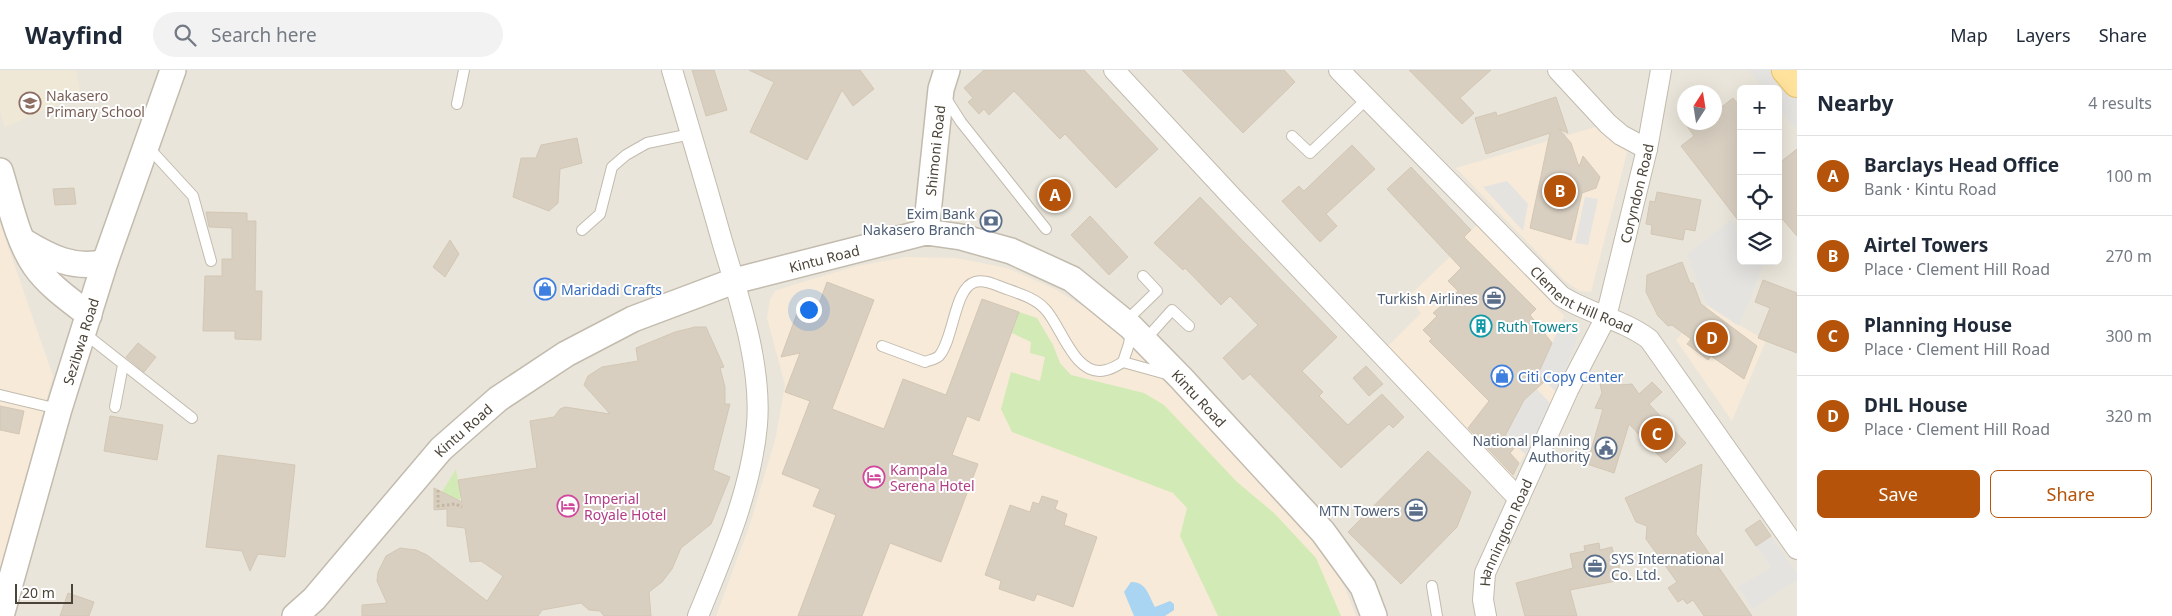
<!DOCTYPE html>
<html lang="en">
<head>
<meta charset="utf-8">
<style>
	body { margin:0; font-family:"Noto Sans",sans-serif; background:#f2f2f3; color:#1f2937 }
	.controls { position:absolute; right:15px; top:15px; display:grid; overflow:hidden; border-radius:8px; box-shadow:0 5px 20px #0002 }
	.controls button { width:45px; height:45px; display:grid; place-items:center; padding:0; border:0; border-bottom:1px solid #e0e1e3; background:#fff; color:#1f2937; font:25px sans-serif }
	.compass { position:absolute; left:1677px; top:15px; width:45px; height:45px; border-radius:50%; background:#fff; box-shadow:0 5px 20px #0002; rotate:12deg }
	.scale { position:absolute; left:15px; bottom:12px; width:58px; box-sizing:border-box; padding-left:5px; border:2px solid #4b4439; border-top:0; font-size:14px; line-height:18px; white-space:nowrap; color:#4b4439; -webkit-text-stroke:4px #fff; paint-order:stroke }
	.you { position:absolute; left:808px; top:239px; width:18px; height:18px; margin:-12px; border:4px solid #fff; border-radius:50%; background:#1a73e8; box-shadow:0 0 0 8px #1a73e833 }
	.badge { display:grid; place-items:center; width:32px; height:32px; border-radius:50%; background:#b45309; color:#fff; font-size:16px; font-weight:700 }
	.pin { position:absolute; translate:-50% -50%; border:2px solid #fff; box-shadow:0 1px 5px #0006 }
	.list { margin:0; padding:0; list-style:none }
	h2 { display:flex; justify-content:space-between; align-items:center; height:65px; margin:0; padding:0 20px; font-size:21px }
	h2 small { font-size:16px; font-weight:400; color:#747a83 }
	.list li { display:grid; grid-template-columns:32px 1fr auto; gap:15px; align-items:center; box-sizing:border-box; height:80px; padding:0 20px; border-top:1px solid #e0e1e3 }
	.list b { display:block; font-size:19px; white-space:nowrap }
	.list p { margin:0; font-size:16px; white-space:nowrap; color:#747a83 }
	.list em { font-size:16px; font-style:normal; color:#747a83 }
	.actions { display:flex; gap:10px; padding:15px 20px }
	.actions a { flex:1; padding:11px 0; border:1px solid #b45309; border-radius:8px; text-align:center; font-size:18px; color:#b45309 }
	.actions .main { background:#b45309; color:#fff }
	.icon { flex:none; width:28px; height:28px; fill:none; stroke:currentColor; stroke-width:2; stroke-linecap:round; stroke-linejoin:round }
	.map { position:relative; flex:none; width:1797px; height:546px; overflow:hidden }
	header { display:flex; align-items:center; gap:30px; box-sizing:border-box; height:70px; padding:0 25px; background:#fff; border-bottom:1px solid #e0e1e3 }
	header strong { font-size:24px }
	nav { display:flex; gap:28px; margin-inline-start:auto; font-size:18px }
	.search { width:350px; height:45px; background:#f2f2f3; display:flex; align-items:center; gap:12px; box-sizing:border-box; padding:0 18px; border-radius:28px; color:#747a83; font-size:19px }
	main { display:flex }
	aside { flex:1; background:#fff }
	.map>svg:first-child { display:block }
	.residential { fill:#eae5da; fill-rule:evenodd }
	.commercial { fill:#f7ead8 }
	.education { fill:#efe8d6 }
	.green { fill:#d2eab5 }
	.parking { fill:#e5e3e0 }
	.water { fill:#a9d4f2 }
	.building { fill:#d8cfc1; stroke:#d3c7b4 }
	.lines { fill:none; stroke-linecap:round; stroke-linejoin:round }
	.service-casing { stroke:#c2bbae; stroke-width:12 }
	.minor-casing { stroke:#c2bbae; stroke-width:22 }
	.tertiary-casing { stroke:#c2bbae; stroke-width:28 }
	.primary-casing { stroke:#e6c16a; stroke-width:30 }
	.path { stroke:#c4b79f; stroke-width:3; stroke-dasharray:2.5 2.5; stroke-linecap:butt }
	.service { stroke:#fff; stroke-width:10 }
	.minor { stroke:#fff; stroke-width:20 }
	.tertiary { stroke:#fff; stroke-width:25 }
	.primary { stroke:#ffe39c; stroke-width:28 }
	.labels { text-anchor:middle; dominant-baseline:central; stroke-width:4; stroke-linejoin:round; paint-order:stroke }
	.education-label { font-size:14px; fill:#785e54; stroke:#fff; text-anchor:start }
	.street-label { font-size:14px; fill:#4b4439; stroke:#fff }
	.service-label { font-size:14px; fill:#4e5e75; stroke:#fff; text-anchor:end }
	.shop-label { font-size:14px; fill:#366cbe; stroke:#fff; text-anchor:start }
	.culture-label { font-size:14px; fill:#0d838f; stroke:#fff; text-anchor:start }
	.hotel-label { font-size:14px; fill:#b23c85; stroke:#fff; text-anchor:start }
</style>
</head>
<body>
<header>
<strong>Wayfind</strong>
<div class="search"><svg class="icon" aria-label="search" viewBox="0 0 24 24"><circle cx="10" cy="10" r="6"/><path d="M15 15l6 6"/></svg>Search here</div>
<nav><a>Map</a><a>Layers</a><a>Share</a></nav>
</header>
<main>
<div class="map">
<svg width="1797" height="546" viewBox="0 0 1797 546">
	<rect width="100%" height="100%" fill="#f6f3ec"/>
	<path class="residential" d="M0,0H1797V546H0ZM1741,19H1778V191H1741ZM1684,22H1714V52H1684Z"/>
	<g class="commercial">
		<path d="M1602,55L1628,79L1591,222L1580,221L1565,211L1456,98Z"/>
		<path d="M0,153L53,306L0,502Z"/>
		<path d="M1477,155L1572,254L1577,270L1552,335L1511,409L1388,276L1421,243L1408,227L1457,180L1454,176Z"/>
		<path d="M906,187L956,188L1007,198L1055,219L1102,248L1173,320L1325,484L1345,518L1356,546H716L749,457L776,366L785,315L767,248L770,230L775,221L799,213L857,196Z"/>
		<path d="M1707,235L1766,271L1732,351L1676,270Z"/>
	</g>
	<path class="education" d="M0,0H76L81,24L5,57L0,42Z"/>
	<g class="green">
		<path d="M1019,242L1037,248L1053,275L1060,293L1071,305L1144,323L1164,335L1237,412L1274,443L1316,488L1341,546H1218L1180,466L1187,438L1173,423L1012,362L1001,339L1011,302L1040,311L1045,287L1030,283L1031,272L1012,263Z"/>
		<path d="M456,399L461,429L441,431L442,422Z"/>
	</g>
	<g class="parking">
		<path d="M1749,0H1774L1797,26V60L1778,37V19H1764Z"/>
		<path d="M1507,111L1528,134L1523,161L1483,117Z"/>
		<path d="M1585,127L1598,129L1588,175L1575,173Z"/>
		<path d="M1731,150L1741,163V191H1765L1739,256L1707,235L1687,185Z"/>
		<path d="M1564,247L1572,254L1577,270L1557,323L1538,304Z"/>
		<path d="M1532,314L1552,335L1526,385L1505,366Z"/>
		<path d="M1771,466L1797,504V510L1753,539L1738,517L1771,497L1756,476Z"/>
	</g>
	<path class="water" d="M1131,512C1146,511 1149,526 1155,537L1170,531L1174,534V540L1165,546H1134L1124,522Z"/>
	<g class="building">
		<path d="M692,0H714L727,40L706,46Z"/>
		<path d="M749,0H860L874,19L853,36L842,20L807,90L750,62L774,12Z"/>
		<path d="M984,0H1084L1158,79L1116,118L1065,64L1060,69L1014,21L989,45L984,39L979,44L968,32L973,28L964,18Z"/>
		<path d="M1182,0H1284L1295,12L1243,63Z"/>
		<path d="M1409,0H1491L1460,28L1474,43L1462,54Z"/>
		<path d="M1556,27L1568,63L1559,59L1571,73L1579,97L1583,86L1600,107L1596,118L1582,123L1571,170L1530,158L1550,63L1486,84L1475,48L1496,42L1497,46Z"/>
		<path d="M1733,28L1741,38V154L1681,76L1694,66L1684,52H1714V43Z"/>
		<path d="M577,68L582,93L560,99L558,133L549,141L513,127L521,88H536L541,75Z"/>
		<path d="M1352,75L1375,99L1326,144L1337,156L1320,172L1282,131L1299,116L1304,121Z"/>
		<path d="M1797,79V166L1778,144V94Z"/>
		<path d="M1411,97L1471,160L1464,167L1536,239L1530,245L1552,273L1538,304L1544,312L1524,330L1505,366L1516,376L1510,383L1519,393L1513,405L1468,358L1489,331L1429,271L1432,269L1423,260L1437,246L1433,243L1458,221L1448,211L1461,198L1387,119Z"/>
		<path d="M74,118L76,134L55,135L53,119Z"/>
		<path d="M1657,122L1701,130L1695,161L1685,159L1683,170L1651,164L1652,155L1646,154L1650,131L1655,132Z"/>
		<path d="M1200,127L1337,267L1302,301L1323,322L1319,326L1348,355L1382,324L1404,347L1393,358L1389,354L1341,398L1250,304L1243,310L1223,288L1258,255L1230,226L1221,235L1185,198L1183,200L1154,173Z"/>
		<path d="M206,142L247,143V151H256L255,221H262L261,270L235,269V261H203L205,206H222V189H232V158L209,157Z"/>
		<path d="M1090,146L1128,187L1109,205L1071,165Z"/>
		<path d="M450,170L459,184L445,207L433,197Z"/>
		<path d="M1682,192L1690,213H1693L1701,234L1757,276L1744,309L1711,286L1708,290L1687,274L1691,269L1672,255L1668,256L1658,246L1646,222L1647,205Z"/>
		<path d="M1763,210L1797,223V283L1758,268L1770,238L1755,232Z"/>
		<path d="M827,212L874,230L832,339L884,359L903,309L946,325L982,229L1019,242L979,351L967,346L952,385L978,394L941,492L890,473L862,546H798L836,445L813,436L820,419L782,404L810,331L785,322L800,283L781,287L799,238L815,245Z"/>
		<path d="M695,257H706L724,297L720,298L725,317V334H730L713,400L730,407L711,454L681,478L672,499L662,512L649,522L651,546H604L600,541L589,540L581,533L542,540L538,546H362V535L387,533L377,511L378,502L386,486L400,478L416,480L427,485L487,531L503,506L481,491L470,492L465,458L447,456V439L434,440V418L462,432L458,410L537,398L530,351L554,347L560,339L565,337L610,344L584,315L588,306L602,297L638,291L636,278L675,262Z"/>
		<path d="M138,273L156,287L144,302L126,287Z"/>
		<path d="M1366,296L1383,314L1369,326L1353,308Z"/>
		<path d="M1619,310L1620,315L1632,314L1639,324L1652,312L1662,322L1649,334L1686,373L1666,393L1629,354L1614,403L1587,394L1603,339L1595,338L1602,323L1600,314Z"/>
		<path d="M0,336L24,341L19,364L0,360Z"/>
		<path d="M110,346L163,355L157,390L104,381Z"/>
		<path d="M1428,381L1471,422L1457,457L1401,514L1348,462Z"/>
		<path d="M218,385L295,395L285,487L258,484L250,501L242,481L206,477Z"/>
		<path d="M1702,394L1696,464L1752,546H1704L1693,530L1687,534L1683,529L1678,532L1668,518L1677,512L1646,469L1647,456L1636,452L1625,428Z"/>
		<path d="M1042,426L1058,431L1055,439L1067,444L1064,455L1097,467L1073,537L1037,524L1034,531L999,519L1001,511L985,505L1010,435L1030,442L1033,432L1039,434Z"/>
		<path d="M1760,450L1771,466L1756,476L1745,460Z"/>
		<path d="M1599,473L1600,480L1612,477L1615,490H1618L1621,504L1615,506L1616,511L1570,520L1577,546H1525L1516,513L1573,498L1570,484L1585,481L1584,476Z"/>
		<path d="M68,523L94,532L89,546H60Z"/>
	</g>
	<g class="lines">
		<g class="service-casing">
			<g id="service">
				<path d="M945,27L961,52L1046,159"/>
				<path d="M457,34L464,0"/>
				<path d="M1292,66L1310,83L1367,29"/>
				<path d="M148,77L193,126L211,191"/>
				<path d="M582,160L600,144L612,97L626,85L647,73L691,64"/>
				<path d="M1125,252L1157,221L1143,206"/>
				<path d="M1131,261L1129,274L1123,292L1170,305"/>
				<path d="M84,263L192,348"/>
				<path d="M1145,270L1172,240L1189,256"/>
				<path d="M882,276L925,292C930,290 936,289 939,286C954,269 954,218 975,212C985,209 995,215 1004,218C1018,223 1035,228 1045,239C1061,255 1075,309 1106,300C1112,299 1118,295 1123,292"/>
				<path d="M0,325L58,339"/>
				<path d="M115,337L123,295"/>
				<path d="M1432,516L1437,546"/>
			</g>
		</g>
		<g class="minor-casing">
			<g id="minor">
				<path d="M672,0C689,57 706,114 722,171C739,228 762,295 757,355C751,421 723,485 698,546"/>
				<path d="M1114,0L1231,126L1519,429"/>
				<path id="s1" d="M1339,0L1561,226C1589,244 1622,249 1649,269L1797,479"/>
				<path d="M1558,0L1608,54L1621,65L1647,79"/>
				<path id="s2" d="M1486,546L1483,530L1485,503L1568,320L1606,247L1647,79L1661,0"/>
			</g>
		</g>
		<g class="tertiary-casing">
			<g id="tertiary">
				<path d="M0,101C9,130 18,172 35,196C49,216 70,230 89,245"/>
				<path id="s3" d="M926,162L941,19L947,0"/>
				<path d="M23,171C49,187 74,200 105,192"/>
				<path id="s4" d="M1,546L59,339L105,192L173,0"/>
				<path id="s5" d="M295,546L314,529L441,379L498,329L566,284L633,249L734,211L926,162L961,167L1011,181L1072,209L1131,257L1181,308L1323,462L1363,517L1374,546"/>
			</g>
		</g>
		<g class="primary-casing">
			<path id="primary" d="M1786,0L1797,13"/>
		</g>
		<path class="path" d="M438,420V436L455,434L462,437"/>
		<use href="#service" class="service"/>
		<use href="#minor" class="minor"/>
		<use href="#tertiary" class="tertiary"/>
		<use href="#primary" class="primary"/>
	</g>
	<defs>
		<g id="school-ring" transform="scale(1.125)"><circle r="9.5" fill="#fff" stroke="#8d6e63" stroke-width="1.5"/><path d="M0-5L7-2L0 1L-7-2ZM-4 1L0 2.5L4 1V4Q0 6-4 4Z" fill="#8d6e63"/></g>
		<g id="bank-ring" transform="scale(1.125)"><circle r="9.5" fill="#fff" stroke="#5c6f8a" stroke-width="1.5"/><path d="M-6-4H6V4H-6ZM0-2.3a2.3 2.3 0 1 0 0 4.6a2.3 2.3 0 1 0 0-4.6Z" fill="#5c6f8a"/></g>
		<g id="shop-ring" transform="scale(1.125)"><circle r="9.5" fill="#fff" stroke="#3f7fe0" stroke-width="1.5"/><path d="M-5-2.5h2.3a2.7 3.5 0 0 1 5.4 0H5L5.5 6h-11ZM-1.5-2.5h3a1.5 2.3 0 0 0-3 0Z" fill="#3f7fe0"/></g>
		<g id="office-ring" transform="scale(1.125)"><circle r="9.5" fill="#fff" stroke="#5c6f8a" stroke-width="1.5"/><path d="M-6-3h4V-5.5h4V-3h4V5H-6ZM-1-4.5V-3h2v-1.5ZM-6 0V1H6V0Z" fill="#5c6f8a"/></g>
		<g id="building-ring" transform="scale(1.125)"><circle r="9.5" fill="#fff" stroke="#0f9aa8" stroke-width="1.5"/><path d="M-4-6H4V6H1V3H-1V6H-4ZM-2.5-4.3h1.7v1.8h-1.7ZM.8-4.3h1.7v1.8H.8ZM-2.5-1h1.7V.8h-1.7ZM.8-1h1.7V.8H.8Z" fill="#0f9aa8"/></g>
		<g id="civic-ring" transform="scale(1.125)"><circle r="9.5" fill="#fff" stroke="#5c6f8a" stroke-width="1.5"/><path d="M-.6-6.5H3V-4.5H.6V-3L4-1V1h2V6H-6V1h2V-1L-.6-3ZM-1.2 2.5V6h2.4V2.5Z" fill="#5c6f8a"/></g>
		<g id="hotel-ring" transform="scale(1.125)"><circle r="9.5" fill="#fff" stroke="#d1479c" stroke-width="1.5"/><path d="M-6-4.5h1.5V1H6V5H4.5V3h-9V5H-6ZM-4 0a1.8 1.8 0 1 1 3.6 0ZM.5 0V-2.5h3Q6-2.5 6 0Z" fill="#d1479c"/></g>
	</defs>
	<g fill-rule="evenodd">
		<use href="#school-ring" x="30" y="33"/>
		<use href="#bank-ring" x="991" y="151"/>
		<use href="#shop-ring" x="545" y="219"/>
		<use href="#office-ring" x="1494" y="228"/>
		<use href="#building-ring" x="1481" y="256"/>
		<use href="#shop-ring" x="1502" y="306"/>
		<use href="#civic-ring" x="1606" y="378"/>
		<use href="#hotel-ring" x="874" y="407"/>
		<use href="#hotel-ring" x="568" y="436"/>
		<use href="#office-ring" x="1416" y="440"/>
		<use href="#office-ring" x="1595" y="496"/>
	</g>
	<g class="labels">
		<g class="education-label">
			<text x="46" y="25">Nakasero<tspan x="46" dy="16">Primary School</tspan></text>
		</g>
		<g class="street-label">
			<text stroke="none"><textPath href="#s3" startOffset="82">Shimoni Road</textPath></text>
			<text stroke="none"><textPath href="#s2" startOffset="454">Coryndon Road</textPath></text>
			<text stroke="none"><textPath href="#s5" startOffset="656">Kintu Road</textPath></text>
			<text stroke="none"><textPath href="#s1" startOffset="336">Clement Hill Road</textPath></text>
			<text stroke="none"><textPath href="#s4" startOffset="286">Sezibwa Road</textPath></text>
			<text stroke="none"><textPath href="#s5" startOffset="1090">Kintu Road</textPath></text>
			<text stroke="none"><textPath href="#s5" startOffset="251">Kintu Road</textPath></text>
			<text stroke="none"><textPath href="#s2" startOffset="88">Hannington Road</textPath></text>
		</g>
		<g class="service-label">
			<text x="975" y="143">Exim Bank<tspan x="975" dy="16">Nakasero Branch</tspan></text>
			<text x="1478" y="228">Turkish Airlines</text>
			<text x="1590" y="370">National Planning<tspan x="1590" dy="16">Authority</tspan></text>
			<text x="1400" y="440">MTN Towers</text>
			<text x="1611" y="488" text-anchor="start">SYS International<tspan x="1611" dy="16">Co. Ltd.</tspan></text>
		</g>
		<g class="shop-label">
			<text x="561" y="219">Maridadi Crafts</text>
			<text x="1518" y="306">Citi Copy Center</text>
		</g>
		<g class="culture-label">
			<text x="1497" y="256">Ruth Towers</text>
		</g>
		<g class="hotel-label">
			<text x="890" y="399">Kampala<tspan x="890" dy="16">Serena Hotel</tspan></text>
			<text x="584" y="428">Imperial<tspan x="584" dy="16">Royale Hotel</tspan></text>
		</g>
	</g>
</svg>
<div class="controls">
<button>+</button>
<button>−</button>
<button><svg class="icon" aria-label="locate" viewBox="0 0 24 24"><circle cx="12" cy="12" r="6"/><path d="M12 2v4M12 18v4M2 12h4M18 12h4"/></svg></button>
<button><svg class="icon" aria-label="layers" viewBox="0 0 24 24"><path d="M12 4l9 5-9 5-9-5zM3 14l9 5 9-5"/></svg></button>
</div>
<svg class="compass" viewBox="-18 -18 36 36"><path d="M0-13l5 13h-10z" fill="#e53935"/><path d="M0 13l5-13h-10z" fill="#747a83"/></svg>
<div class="scale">20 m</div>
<div class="you"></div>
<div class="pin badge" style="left:1055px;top:125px">A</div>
<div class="pin badge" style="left:1560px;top:121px">B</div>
<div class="pin badge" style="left:1657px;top:364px">C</div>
<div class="pin badge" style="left:1712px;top:268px">D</div>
</div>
<aside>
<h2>Nearby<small>4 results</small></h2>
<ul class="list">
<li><span class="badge">A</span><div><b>Barclays Head Office</b><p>Bank · Kintu Road</p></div><em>100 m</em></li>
<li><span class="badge">B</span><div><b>Airtel Towers</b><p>Place · Clement Hill Road</p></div><em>270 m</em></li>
<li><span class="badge">C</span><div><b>Planning House</b><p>Place · Clement Hill Road</p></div><em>300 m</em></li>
<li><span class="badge">D</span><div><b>DHL House</b><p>Place · Clement Hill Road</p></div><em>320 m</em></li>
</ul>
<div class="actions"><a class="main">Save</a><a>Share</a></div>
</aside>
</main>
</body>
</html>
